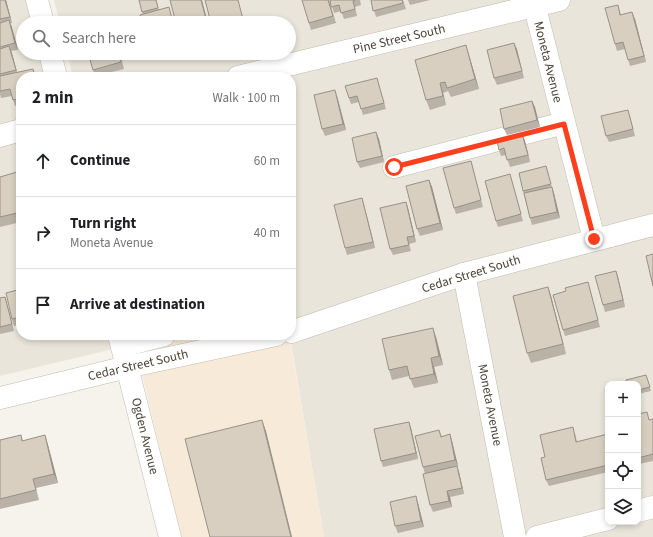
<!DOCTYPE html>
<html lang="en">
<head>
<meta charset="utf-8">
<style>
	body { margin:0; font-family:"Source Sans 3",sans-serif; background:#f2f2f2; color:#202124 }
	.controls { position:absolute; right:12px; bottom:12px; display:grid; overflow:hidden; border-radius:8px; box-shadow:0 2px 6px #0003 }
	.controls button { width:36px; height:36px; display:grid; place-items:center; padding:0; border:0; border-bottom:1px solid #e0e0e0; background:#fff; color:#202124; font:20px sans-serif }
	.stop { position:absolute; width:12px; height:12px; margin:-9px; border:3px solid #fc3f1d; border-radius:50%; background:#fff }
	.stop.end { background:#fc3f1d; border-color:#fff; box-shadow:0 1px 4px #0008 }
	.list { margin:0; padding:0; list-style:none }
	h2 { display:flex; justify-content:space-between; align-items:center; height:52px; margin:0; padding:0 16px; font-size:17px }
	h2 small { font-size:13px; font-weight:400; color:#757577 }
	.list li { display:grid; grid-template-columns:26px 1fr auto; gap:12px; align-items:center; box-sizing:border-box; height:72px; padding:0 16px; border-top:1px solid #e0e0e0 }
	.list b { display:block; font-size:15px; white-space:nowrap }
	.list p { margin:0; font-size:13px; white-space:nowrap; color:#757577 }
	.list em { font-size:13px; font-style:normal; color:#757577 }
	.icon { flex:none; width:22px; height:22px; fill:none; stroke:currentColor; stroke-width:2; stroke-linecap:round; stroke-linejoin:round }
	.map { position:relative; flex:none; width:653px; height:537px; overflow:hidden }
	.search { position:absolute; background:#fff; box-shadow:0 2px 6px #0003; left:16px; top:16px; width:280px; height:44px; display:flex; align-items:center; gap:10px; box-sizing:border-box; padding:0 14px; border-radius:22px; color:#757577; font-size:15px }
	.panel { position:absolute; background:#fff; box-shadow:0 2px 6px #0003; left:16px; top:72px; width:280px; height:268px; border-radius:16px }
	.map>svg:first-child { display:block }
	.residential { fill:#eae5da; fill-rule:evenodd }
	.commercial { fill:#f7ead8 }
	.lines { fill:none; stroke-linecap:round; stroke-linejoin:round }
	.minor-casing { stroke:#c2bbae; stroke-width:23 }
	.minor { stroke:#fff; stroke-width:22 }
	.wall { fill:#bab2a6 }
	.shaded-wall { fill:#979187 }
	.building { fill:#d8cfc1; stroke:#979187 }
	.route { stroke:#fc3f1d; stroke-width:5 }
	.labels { text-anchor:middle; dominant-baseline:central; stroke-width:4; stroke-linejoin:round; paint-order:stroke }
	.street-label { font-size:13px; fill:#4b4439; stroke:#fff }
</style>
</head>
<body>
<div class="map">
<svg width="653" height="537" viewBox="0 0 653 537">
	<rect width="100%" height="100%" fill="#f6f3ec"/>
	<g class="residential">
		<path d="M0,0H32L37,23H23V53H43L48,77H21V335H109L113,349L0,376Z"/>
		<path d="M54,0H653V537H324L291,342V77H73L67,53H289V23H60ZM608,384H638V522H608Z"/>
	</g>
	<path class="commercial" d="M133,335H289L324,537H181Z"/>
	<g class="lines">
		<g class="minor-casing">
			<g id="minor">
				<path d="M37,0L43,23"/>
				<path d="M533,0L594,239"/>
				<path d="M50,53L56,77"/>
				<path d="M238,77L559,0"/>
				<path d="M0,136L21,130"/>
				<path d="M394,167L564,123"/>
				<path d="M464,274L515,537"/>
				<path d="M291,332L464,274L653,225"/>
				<path d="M119,335L170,537"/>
				<path d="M122,346L164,335"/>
				<path d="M0,398L127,367L276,335"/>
				<path d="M638,511L653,507"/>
				<path d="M537,537L608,519"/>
			</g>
		</g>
		<use href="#minor" class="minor"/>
	</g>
	<g class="wall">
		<path d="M0,0H6L12,23H10L18,50L11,51L17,72L21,77V105L15,106L12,96L1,98L0,94Z"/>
		<path d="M156,0L159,10L171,14H143L142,12Z"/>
		<path d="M302,0H329L336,23L311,30Z"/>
		<path d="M330,0H360L361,5L355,7L357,16L344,19L341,11L334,13Z"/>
		<path d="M371,0H403L406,9L376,17Z"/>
		<path d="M408,0H430L410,5Z"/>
		<path d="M618,5L621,15L635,19L646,62L630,66L625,49L617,51L615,44Z"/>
		<path d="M514,43L524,78L497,85L494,78Z"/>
		<path d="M466,45L469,55L479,89L451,97L448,91L443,93L446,105L430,110L426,100Z"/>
		<path d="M120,53L124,69L95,76L93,70Z"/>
		<path d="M150,53H172L151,58Z"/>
		<path d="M377,78L386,109L363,115L359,102L351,104L349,98Z"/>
		<path d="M337,96L346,130L325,136L322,129Z"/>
		<path d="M532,101L540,127L507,135L504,129Z"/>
		<path d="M630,116L635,136L609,142L606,136Z"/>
		<path d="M376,132L379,139L384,162L360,168L357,162Z"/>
		<path d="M522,134L525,141L530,162L510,167L506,155L501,156L499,150Z"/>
		<path d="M471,161L473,168L483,207L456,214L454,208Z"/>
		<path d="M546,166L553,191L560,218L532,225L530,218L523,191Z"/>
		<path d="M17,172L21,184V222L0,227V177Z"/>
		<path d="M510,174L512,181L523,221L498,227L496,221Z"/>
		<path d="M429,180L432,187L443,230L420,236L417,229Z"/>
		<path d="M362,198L364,205L375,248L347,255L345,248Z"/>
		<path d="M406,202L408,208L416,242L409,244L411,251L393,255L390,249Z"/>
		<path d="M616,271L618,277L625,307L605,312L603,305Z"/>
		<path d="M548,287L551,296L566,354L531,363L527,353Z"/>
		<path d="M21,289V324L14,326L12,319Z"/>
		<path d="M590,289L600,327L565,336L563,330Z"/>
		<path d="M5,297L7,303L14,331L0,334V298Z"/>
		<path d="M436,337L443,365L434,367L438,383L414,388L409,376L392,380L389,370Z"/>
		<path d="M647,378L651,391L638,394V384Z"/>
		<path d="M638,414L650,420L653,419V461L639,464L638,461Z"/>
		<path d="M409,422L411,428L418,459L383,467L381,461Z"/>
		<path d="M439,430L442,437L450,434L452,441L458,466H457L459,472L464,494L450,497L452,507L433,512L430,505L425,474L423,467Z"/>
		<path d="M575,433L577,442L608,434V472L549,486L546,480L545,457Z"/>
		<path d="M21,435L23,441L45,435L48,445L58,483L36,488L39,500L0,509V440Z"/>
		<path d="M416,496L418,503L424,527L398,533L395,526Z"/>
	</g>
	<g class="shaded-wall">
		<path d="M5,0H6L12,23L10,17Z"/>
		<path d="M201,0H202L208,23H207Z"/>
		<path d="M632,12L635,19L646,62L644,56Z"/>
		<path d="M9,20L12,27L18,50L15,43Z"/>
		<path d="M514,43L517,49L524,78Z"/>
		<path d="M466,45L469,55L479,89L475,79Z"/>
		<path d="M9,46L12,53L18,76L16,70Z"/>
		<path d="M440,83L443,93L446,105L443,96Z"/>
		<path d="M335,90L337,96L346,130L343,124Z"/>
		<path d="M532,101L535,107L540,127L537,120Z"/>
		<path d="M376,132L379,139L384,162L382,156Z"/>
		<path d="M522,134L525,141L530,162Z"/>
		<path d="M429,180L432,187L443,230L440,223Z"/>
		<path d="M552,187L554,193L560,218L557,212Z"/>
		<path d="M362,198L364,205L375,248L373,242Z"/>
		<path d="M406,202L408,208L416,242L414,236Z"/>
		<path d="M616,271L618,277L625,307L623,300Z"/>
		<path d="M548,287L551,296L566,354L563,344Z"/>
		<path d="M433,328L436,337L443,365L439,356Z"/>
		<path d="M431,358L434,367L438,383L434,374Z"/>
		<path d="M262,420L266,431L292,537H291Z"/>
		<path d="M409,422L411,428L418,459L416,453Z"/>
		<path d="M450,434L452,441L458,466L455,460Z"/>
		<path d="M45,435L48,445L58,483L54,474Z"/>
		<path d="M457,466L459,472L464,494L462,488Z"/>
		<path d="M447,491L450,497L452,507L449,501Z"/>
		<path d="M416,496L418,503L424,527L421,521Z"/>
	</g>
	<g class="building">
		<path d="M0,0H5L10,17L0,19Z"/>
		<path d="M139,0H156L158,8L142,12Z"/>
		<path d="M170,0H201L207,23H176Z"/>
		<path d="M205,0H238L244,23H211Z"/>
		<path d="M302,0H328L333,16L309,23Z"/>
		<path d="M330,0H355L353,1L355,9L341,13L339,5L331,7Z"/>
		<path d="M371,0H402L403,3L373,11Z"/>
		<path d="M618,5L620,15L632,12L644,56L628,60L623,42L615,44L605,8Z"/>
		<path d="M169,7L173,23H142L140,15Z"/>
		<path d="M9,20L15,43L0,47V23Z"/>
		<path d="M514,43L522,71L494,78L487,50Z"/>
		<path d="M466,45L475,79L447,88L445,82L440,83L443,96L426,100L415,60Z"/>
		<path d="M9,46L16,70L0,74V49Z"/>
		<path d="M88,53H119L121,62L93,70Z"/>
		<path d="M33,69L35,77H21V98L13,100L10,89L0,91V76Z"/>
		<path d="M377,78L384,103L361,109L357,96L349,98L345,86Z"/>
		<path d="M335,90L343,124L322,129L314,95Z"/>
		<path d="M532,101L537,120L504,129L500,109Z"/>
		<path d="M628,110L633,129L606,136L601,116Z"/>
		<path d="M376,132L382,156L357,162L352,138Z"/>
		<path d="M522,134L528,155L507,160L504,148L499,150L497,141Z"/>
		<path d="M471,161L481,200L454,208L443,168Z"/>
		<path d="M546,166L551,184L523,191L519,173Z"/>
		<path d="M17,172L21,187V212L0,217V177Z"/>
		<path d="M510,174L521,214L496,221L485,181Z"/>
		<path d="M429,180L440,223L417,229L406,186Z"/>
		<path d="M552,187L557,212L530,218L524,193Z"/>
		<path d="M362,198L373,242L345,248L334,205Z"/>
		<path d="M406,202L414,236L407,237L409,245L390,249L380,208Z"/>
		<path d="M653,254V286L646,256Z"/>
		<path d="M616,271L623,300L603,305L595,276Z"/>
		<path d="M588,282L598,320L563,330L553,295L566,291L565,288Z"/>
		<path d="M548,287L563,344L527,353L513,296Z"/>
		<path d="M21,289V317L12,319L6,293Z"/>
		<path d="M5,297L12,324L0,327V298Z"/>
		<path d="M433,328L439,356L431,358L434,374L410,379L407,366L389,370L382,339Z"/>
		<path d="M646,375L650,387L638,390V384H627L626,380Z"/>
		<path d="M647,412L649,420L653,419V454L638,458V414Z"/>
		<path d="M262,420L291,537H210L185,439Z"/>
		<path d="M409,422L416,453L381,461L374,429Z"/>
		<path d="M573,427L576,442L608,434V465L546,480L541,458L545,457L540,435Z"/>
		<path d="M439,430L441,437L450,434L455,460L423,467L415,436Z"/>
		<path d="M21,435L22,441L45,435L54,474L33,479L36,490L0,499V440Z"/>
		<path d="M457,466L462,488L447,491L449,501L430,505L423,474Z"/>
		<path d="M416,496L421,521L395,526L390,502Z"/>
	</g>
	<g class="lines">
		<path class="route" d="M394,167L564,124L594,239"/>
	</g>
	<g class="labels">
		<g class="street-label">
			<text transform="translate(399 39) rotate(-13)">Pine Street South</text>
			<text transform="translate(548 62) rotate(76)">Moneta Avenue</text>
			<text transform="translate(471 274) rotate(-17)">Cedar Street South</text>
			<text transform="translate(138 365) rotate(-13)">Cedar Street South</text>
			<text transform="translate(490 405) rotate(79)">Moneta Avenue</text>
			<text transform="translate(145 436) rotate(76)">Ogden Avenue</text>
		</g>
	</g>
</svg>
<div class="controls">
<button>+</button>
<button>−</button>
<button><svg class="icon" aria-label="locate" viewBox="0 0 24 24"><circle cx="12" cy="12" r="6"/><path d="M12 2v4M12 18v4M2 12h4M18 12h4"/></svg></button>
<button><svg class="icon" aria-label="layers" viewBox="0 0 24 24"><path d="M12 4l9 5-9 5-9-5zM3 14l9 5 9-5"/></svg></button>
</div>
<div class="stop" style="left:394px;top:167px"></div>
<div class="stop end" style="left:594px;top:239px"></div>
<div class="search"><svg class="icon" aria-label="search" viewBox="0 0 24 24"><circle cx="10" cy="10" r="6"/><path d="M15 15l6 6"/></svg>Search here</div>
<section class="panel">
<h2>2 min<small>Walk · 100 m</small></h2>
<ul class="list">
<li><svg class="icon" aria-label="ahead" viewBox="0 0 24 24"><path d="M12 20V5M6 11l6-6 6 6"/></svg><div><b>Continue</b></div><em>60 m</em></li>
<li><svg class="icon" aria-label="right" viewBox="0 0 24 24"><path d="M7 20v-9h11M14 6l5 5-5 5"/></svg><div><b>Turn right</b><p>Moneta Avenue</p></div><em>40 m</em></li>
<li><svg class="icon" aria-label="arrive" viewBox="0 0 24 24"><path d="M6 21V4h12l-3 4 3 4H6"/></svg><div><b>Arrive at destination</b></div></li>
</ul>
</section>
</div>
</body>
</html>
